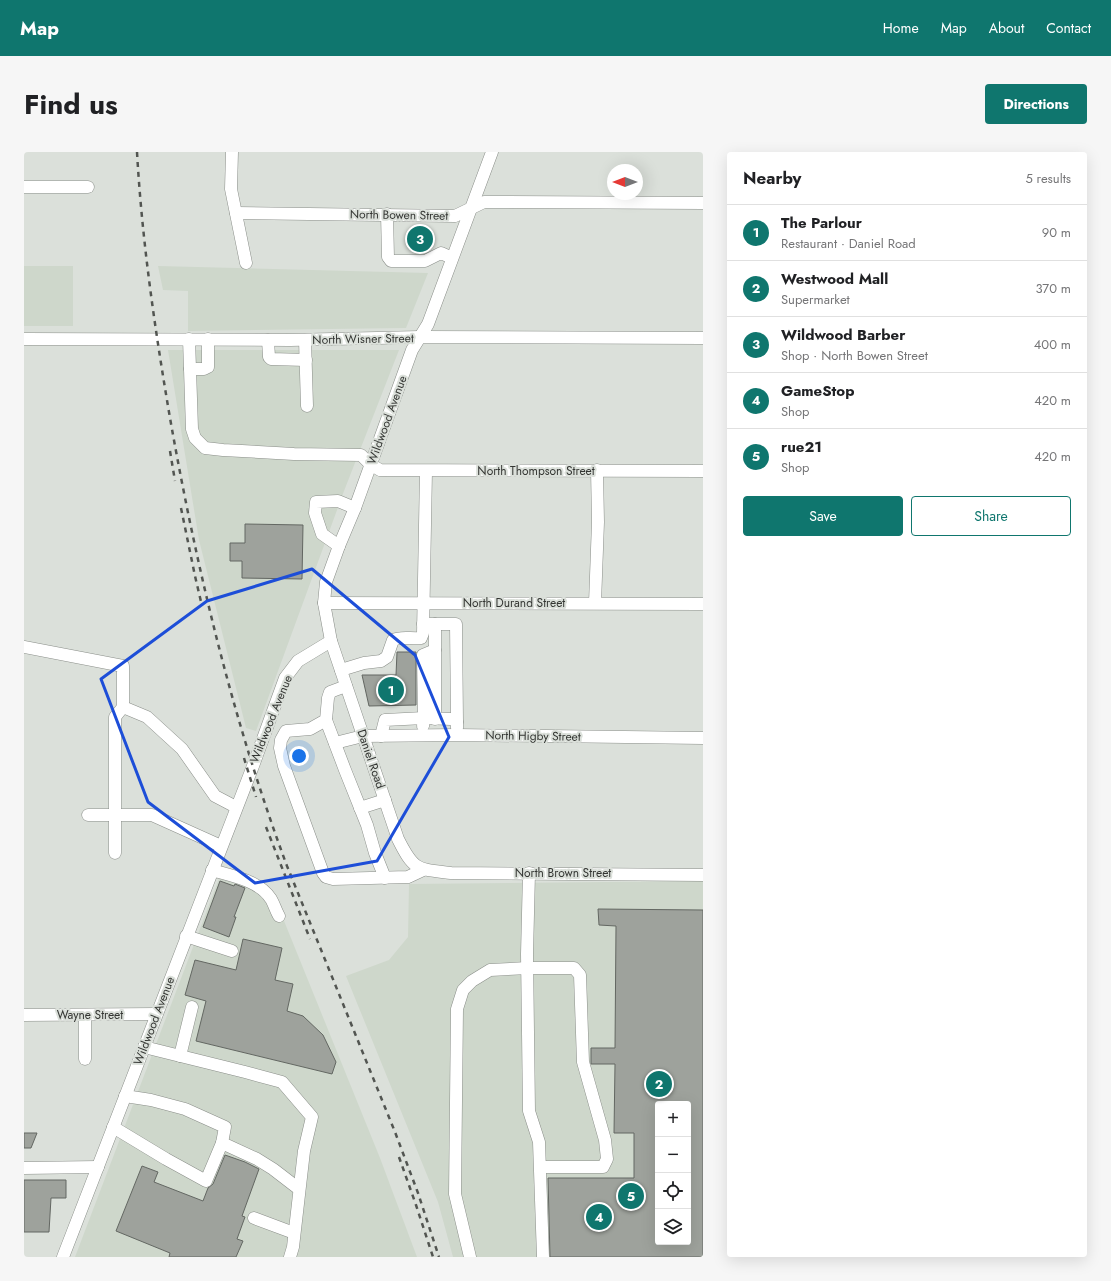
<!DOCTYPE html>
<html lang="en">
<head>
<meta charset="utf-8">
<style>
	body { margin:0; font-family:Jost,sans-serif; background:#f6f6f6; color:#202124 }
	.controls { position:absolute; right:12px; bottom:12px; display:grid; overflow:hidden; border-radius:4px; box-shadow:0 4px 16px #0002 }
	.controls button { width:36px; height:36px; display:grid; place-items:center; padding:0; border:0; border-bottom:1px solid #e0e0e0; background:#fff; color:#202124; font:20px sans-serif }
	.compass { position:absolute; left:583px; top:12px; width:36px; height:36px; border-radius:50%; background:#fff; box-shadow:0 4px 16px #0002; rotate:270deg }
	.you { position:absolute; left:275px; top:604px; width:14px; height:14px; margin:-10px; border:3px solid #fff; border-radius:50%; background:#1a73e8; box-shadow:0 0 0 6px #1a73e833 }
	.badge { display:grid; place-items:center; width:26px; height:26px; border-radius:50%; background:#0f766e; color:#fff; font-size:13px; font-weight:700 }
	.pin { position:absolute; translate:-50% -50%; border:2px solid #fff; box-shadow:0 1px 4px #0006 }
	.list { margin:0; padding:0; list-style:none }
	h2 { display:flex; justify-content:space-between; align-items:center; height:52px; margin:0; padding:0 16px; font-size:17px }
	h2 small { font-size:13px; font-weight:400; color:#757577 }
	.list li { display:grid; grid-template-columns:26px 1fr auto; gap:12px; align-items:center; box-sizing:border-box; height:56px; padding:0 16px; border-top:1px solid #e0e0e0 }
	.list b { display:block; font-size:15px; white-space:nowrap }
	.list p { margin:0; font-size:13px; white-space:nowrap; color:#757577 }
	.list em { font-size:13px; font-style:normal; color:#757577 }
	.actions { display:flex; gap:8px; padding:12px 16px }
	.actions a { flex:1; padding:9px 0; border:1px solid #0f766e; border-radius:4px; text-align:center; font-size:14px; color:#0f766e }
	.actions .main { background:#0f766e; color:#fff }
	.icon { flex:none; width:22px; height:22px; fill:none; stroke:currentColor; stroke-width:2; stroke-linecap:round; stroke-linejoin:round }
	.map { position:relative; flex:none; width:679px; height:1105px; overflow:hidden; border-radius:4px }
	header { display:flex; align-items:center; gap:24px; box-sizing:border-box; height:56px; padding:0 20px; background:#0f766e; color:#fff }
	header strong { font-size:19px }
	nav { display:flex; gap:22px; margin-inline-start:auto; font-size:14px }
	.intro { display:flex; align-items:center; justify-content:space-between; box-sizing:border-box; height:96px; padding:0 24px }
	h1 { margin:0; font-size:28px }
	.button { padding:10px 18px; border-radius:4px; background:#0f766e; color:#fff; font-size:14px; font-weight:700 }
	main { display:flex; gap:24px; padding:0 24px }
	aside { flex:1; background:#fff; border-radius:4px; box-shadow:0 4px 16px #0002 }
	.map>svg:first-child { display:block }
	.built { fill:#ced7cb; fill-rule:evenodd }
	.building { fill:#9ea29c; stroke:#636762; fill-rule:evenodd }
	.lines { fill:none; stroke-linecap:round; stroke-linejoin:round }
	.minor-casing { stroke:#8a8e89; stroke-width:13 }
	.minor { stroke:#fff; stroke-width:12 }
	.rail { stroke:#525551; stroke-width:2.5; stroke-dasharray:5 5; stroke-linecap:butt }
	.marked { fill:none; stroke:#1d4ed8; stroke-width:3; stroke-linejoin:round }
	.labels { text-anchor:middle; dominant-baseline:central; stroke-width:4; stroke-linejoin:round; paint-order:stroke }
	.street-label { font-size:12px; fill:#343633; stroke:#dbe0da }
</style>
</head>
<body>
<header>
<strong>Map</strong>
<nav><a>Home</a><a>Map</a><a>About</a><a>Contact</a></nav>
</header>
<div class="intro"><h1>Find us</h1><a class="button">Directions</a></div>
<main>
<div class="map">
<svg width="679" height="1105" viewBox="0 0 679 1105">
	<rect width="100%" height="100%" fill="#dbe0da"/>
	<g class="built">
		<rect x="0" y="114" width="49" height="60"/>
		<path d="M134,114L404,121L382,176L164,179V139L139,138Z"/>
		<path d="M144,198H375L320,339L232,579L222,576L175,388Z"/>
		<path d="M196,724L230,730L254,754L356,1006L393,1105H51Z"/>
		<path d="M679,729V1105H429L414,1050L322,824L365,808L384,785L385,732ZM634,952H664V1090H634Z"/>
	</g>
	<g class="building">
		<path d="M221,372L279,373L278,427L218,426V409H206V391H221Z"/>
		<path d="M373,500H392V553L345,554L338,523H372Z"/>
		<path d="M196,729L210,734L211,732L221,736L210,765H212L205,785L179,775Z"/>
		<path d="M574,757L679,758V1105H526L524,1026H610V981H590L591,912H567V896H591L592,774L575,773ZM634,952H664V1090H634Z"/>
		<path d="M219,787L258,796L251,828L269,832L263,859L279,864L299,883L312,910L308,922L172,889L182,849L161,843L171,808L212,818Z"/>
		<path d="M0,981H13L7,996H0Z"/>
		<path d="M201,1003L221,1010L235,1017L218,1064L221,1065L213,1087L219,1089L212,1105H145L146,1101L92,1079L118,1014L134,1020L130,1030L179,1049L184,1036L189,1032Z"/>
		<path d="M0,1028H42V1046H27L25,1080H0Z"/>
	</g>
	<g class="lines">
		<g class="minor-casing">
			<g id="minor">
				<path d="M208,0L207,37L222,111"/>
				<path d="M468,0L404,172L388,198L331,356L315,394L302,430L300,451L307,489L374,687C390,719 393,717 427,721L679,723"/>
				<path d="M0,35H64"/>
				<path d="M212,61L431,64L460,50L679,51"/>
				<path d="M363,62L364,105L367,109H401L417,101L428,106"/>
				<path d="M0,187L266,188L396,185L679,186"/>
				<path d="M165,187L168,277L171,286L181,296L199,298L270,302L337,303L346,312L356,318L679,319"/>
				<path d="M244,188L245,205L247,207L282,208"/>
				<path d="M281,188L283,254"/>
				<path d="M166,217H180L184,215V187"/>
				<path d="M315,394L298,382L291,361L292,350L314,349L331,356"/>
				<path d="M300,451L679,452"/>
				<path d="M571,451L574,370L573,318"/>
				<path d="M399,472H432L433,570"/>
				<path d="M411,472V567"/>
				<path d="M0,495L99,514V555L91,565V701"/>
				<path d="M411,498L399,503L400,566L427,567L433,570V576"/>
				<path d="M317,518L340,511L357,509L363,505L369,488C377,484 387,487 397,486L399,481L402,319"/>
				<path d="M322,534L306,540L304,546L302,568L286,577L262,579L257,588L256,596L260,614L299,721L302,725L309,727L384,725L399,718"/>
				<path d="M99,555L123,565L158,597L191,644L212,655"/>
				<path d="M302,568L321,618L343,673L351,701L361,726"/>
				<path d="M357,584L361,568L400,566L399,574"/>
				<path d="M311,591L339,584L433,583L679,586"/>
				<path d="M336,656L361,648"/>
				<path d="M64,663H128L197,694"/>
				<path d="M188,718C207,724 235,728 247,747C250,752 252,759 255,764"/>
				<path d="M505,721L503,802L505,959L515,990L519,1105"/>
				<path d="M162,784L208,799"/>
				<path d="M0,863L132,862"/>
				<path d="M61,863V907"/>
				<path d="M120,895L221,920L258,930L288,965L280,999L269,1095L266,1105"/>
				<path d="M156,904L168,855"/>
				<path d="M89,975L142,1007L182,1029L198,991L201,975L161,957L127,948L101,944"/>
				<path d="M198,991L233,1007L249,1017L275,1037"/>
				<path d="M0,1016L74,1015"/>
				<path d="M230,1066L270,1081"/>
				<path d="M39,1105L229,614L261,526L274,509L307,489"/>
				<path d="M446,1105L431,1042L433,857L439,838L448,829L466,818L504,816H550L556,823L559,910L581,988L583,1007L579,1015H517"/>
			</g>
		</g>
		<use href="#minor" class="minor"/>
		<g class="rail">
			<path d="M113,0C118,89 131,178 146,266C173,419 209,569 263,714L371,980L394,1041L415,1105"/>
			<path d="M146,299L151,329"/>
			<path d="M157,356L171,424L178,454"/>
			<path d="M220,606L232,645"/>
			<path d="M242,675L286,787"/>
			<path d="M375,1005L392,1053L409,1105"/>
		</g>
	</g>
	<path class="marked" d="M288,417L391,503L425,585L353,709L231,731L124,650L77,527L183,449Z"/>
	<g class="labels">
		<g class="street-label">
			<text transform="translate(375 63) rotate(1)">North Bowen Street</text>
			<text transform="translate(339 187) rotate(-1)">North Wisner Street</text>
			<text transform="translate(363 268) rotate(-70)">Wildwood Avenue</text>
			<text x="512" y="319">North Thompson Street</text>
			<text x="490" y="451">North Durand Street</text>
			<text transform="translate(247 567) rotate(-68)">Wildwood Avenue</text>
			<text transform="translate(509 584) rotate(1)">North Higby Street</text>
			<text transform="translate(347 607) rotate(71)">Daniel Road</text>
			<text x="539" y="721">North Brown Street</text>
			<text x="66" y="863">Wayne Street</text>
			<text transform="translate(130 869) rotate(-69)">Wildwood Avenue</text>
		</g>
	</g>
</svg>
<div class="controls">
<button>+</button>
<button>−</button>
<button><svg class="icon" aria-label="locate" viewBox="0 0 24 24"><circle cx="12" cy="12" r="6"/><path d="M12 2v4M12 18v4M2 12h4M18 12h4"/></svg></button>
<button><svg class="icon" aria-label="layers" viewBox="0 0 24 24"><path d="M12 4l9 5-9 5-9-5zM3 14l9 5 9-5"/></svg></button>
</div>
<svg class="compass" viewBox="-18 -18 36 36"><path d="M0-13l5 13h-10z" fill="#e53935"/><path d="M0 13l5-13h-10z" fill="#757577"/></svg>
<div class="you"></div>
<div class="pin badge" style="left:367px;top:538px">1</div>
<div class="pin badge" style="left:635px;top:932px">2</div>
<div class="pin badge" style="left:396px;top:87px">3</div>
<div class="pin badge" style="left:575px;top:1065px">4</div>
<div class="pin badge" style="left:607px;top:1044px">5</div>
</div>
<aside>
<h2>Nearby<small>5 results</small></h2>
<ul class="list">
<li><span class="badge">1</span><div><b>The Parlour</b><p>Restaurant · Daniel Road</p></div><em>90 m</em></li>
<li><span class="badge">2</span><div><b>Westwood Mall</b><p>Supermarket</p></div><em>370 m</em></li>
<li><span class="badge">3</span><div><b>Wildwood Barber</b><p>Shop · North Bowen Street</p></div><em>400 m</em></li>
<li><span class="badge">4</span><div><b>GameStop</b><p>Shop</p></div><em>420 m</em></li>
<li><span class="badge">5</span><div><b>rue21</b><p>Shop</p></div><em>420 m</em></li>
</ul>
<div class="actions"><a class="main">Save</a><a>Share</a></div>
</aside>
</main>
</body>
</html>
